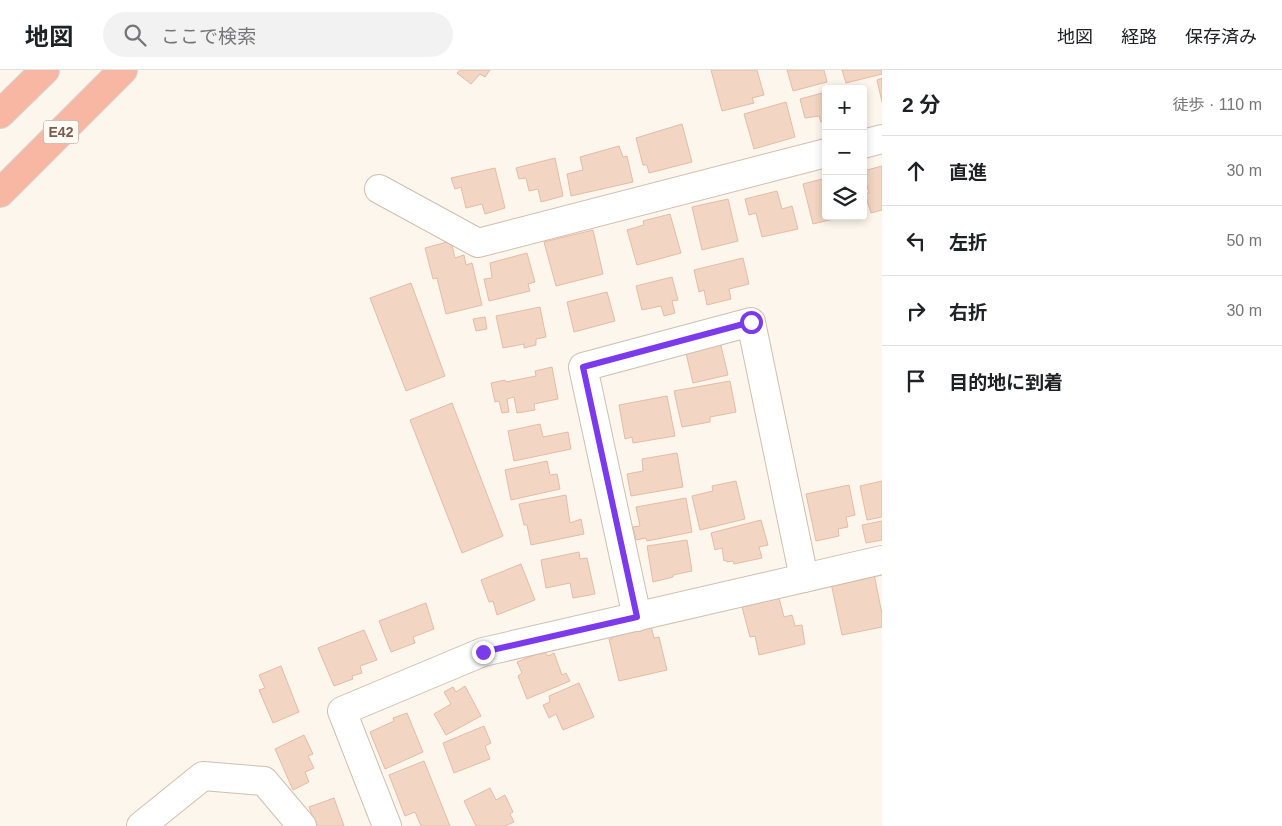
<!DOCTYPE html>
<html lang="ja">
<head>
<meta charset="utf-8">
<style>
	body { margin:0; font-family:Arial,"Noto Sans JP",sans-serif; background:#f2f2f2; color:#202124 }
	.controls { position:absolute; right:15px; top:15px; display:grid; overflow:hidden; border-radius:5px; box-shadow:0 2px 8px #0003 }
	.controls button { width:45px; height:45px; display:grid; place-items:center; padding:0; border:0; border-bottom:1px solid #e0e0e0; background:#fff; color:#202124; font:25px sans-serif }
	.stop { position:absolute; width:15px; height:15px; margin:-11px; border:4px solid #7c3aed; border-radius:50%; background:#fff }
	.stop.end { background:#7c3aed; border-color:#fff; box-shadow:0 1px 5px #0008 }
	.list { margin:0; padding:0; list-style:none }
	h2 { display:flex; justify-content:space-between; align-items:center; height:65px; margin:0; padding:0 20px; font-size:21px }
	h2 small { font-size:16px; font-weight:400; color:#757577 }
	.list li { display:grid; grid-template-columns:32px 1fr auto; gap:15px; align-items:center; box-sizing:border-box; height:70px; padding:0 20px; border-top:1px solid #e0e0e0 }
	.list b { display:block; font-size:19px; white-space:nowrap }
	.list em { font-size:16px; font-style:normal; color:#757577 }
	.icon { flex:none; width:28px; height:28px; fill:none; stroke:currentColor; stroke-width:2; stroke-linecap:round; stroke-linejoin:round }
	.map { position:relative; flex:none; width:882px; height:756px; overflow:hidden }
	header { display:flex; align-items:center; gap:30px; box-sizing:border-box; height:70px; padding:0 25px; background:#fff; border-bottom:1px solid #e0e0e0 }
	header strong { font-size:24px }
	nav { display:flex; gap:28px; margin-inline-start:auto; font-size:18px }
	.search { width:350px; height:45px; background:#f2f2f2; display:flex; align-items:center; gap:12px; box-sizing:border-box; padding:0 18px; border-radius:28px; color:#757577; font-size:19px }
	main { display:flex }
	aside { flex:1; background:#fff }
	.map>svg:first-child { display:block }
	.building { fill:#f3d5c3; stroke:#e6bba3 }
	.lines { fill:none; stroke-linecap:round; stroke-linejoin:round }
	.minor-casing { stroke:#d1beb0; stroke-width:30 }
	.highway-casing { stroke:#dad1cd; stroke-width:30 }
	.minor { stroke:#fff; stroke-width:28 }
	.highway { stroke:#f7b7a3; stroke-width:28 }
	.route { stroke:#7c3aed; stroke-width:6 }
	.labels { text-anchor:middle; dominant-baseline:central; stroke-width:5; stroke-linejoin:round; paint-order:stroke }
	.shield { fill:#fffaf3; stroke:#a28b7f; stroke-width:1 }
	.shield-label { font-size:14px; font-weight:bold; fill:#7a5c4d }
</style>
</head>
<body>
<header>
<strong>地図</strong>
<div class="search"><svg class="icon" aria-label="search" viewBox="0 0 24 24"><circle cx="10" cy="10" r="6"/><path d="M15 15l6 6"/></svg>ここで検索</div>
<nav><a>地図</a><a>経路</a><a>保存済み</a></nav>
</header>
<main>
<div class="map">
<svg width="882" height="756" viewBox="0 0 882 756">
	<rect width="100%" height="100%" fill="#fdf6ec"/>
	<g class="building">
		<path d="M460,0H490L485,7L480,4L471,14L457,3Z"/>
		<path d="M711,0H757L764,25L752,28L754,33L722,41Z"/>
		<path d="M787,0H824L827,12L793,21Z"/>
		<path d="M842,0H882V4L846,13Z"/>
		<path d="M882,8V32L877,10Z"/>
		<path d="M826,22V50L821,52L819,46L805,48L800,29Z"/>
		<path d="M786,32L795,67L754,79L744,44Z"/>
		<path d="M682,54L692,92L649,103L647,95H643L636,68Z"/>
		<path d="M619,76L623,87L627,86L633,112L571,126L567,104L583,100L580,87Z"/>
		<path d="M555,88L563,126L541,132L538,119L529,121L526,108L519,109L516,98Z"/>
		<path d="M882,96V140L871,143L865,124L869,123L863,101Z"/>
		<path d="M495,98L505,138L485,144L482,134L466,138L461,117L455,119L451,108Z"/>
		<path d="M826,108V146H845L813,154L803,114Z"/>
		<path d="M777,121L782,139L792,136L798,159L762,167L756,143L749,145L745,129Z"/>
		<path d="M728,129L738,171L702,180L692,137Z"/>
		<path d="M670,144L681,183L637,195L627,160L644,155L643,151Z"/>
		<path d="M593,160L603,204L556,216L544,172Z"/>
		<path d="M451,171L455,188L464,185L466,195L472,193L482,235L446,244L437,208L433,209L425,178Z"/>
		<path d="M527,183L535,212L528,214L530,221L489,231L484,209L492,208L490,193Z"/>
		<path d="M743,188L749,214L729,219L731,229L707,235L704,220L699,222L694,200Z"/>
		<path d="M672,207L678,230L672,231L675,243L664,246L661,236L642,240L636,216Z"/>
		<path d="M411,213L445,306L406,321L370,228Z"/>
		<path d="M607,222L615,251L574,262L567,232Z"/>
		<path d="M540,237L546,267L536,269V275L524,278V274L503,278L496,246Z"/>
		<path d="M485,247L487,259L476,261L473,249Z"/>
		<path d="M720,272L728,305L693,313L685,279Z"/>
		<path d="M552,297L558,329L534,334L535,340L517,343L514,327L507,329L509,342L502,343L499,331L495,332L491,313L505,310L506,312L536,306L535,301Z"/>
		<path d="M730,311L736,342L710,347V352L682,357L674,321Z"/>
		<path d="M667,326L675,366L633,373L632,367L625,369L619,335Z"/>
		<path d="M452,333L503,466L462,483L410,350Z"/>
		<path d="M540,354L543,367L568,362L571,379L514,391L508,361Z"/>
		<path d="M677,383L683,417L631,426L627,404L643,401L642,389Z"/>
		<path d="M547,391L550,405L557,404L560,419L511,430L505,400Z"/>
		<path d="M736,411L745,449L700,460L692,426L713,421L712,416Z"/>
		<path d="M882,411V447L867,450L860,416Z"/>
		<path d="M849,415L855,445L846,447L848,457L838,459L839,466L816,471L806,424Z"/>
		<path d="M566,425L570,453L581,449L584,464L531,475L527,455H524L519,434Z"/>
		<path d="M686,428L692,462L647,471L646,468L636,470L633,457L640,456L636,437Z"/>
		<path d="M761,450L768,475L759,477L762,488L734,494L733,491L727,492L726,490L724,491L722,478L715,480L711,463Z"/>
		<path d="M882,451V470L866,473L862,455Z"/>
		<path d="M687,470L692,501L673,505V507L653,512L647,476Z"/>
		<path d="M579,482L580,489L587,488L595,524L573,528L570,513L546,518L541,490Z"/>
		<path d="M521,494L535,530L497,545L493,531L489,532L481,510Z"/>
		<path d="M874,504L882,544V557L842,565L831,513Z"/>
		<path d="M779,528L784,547L792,545L795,556L802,555L805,574L759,585L755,566L750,567L742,537Z"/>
		<path d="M426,533L434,559L413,567L415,573L391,582L379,551Z"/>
		<path d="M651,556L654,568L659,567L667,600L619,611L609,569H612V564Z"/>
		<path d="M364,560L377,590L360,596L362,603L352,606L353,609L334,616L318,578Z"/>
		<path d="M544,581L548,586L554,583L562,605L566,603L570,611L527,629L518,606L522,603L517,592Z"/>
		<path d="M281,596L299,642L273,653L259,620L265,618L259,605Z"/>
		<path d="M579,613L594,647L563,660L556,644L549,648L543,635L550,632L549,626Z"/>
		<path d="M465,616L481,646L446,665L434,644L451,634L444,622L453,617L456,622Z"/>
		<path d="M407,643L423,682L385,699L370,662L394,651L393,648Z"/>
		<path d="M484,656L491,673L485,676L490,689L454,703L443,673Z"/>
		<path d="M304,665L313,684L308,686L314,698L305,702L309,712L293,720L275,679Z"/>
		<path d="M424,691L450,756H421L415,742L405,746L389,705Z"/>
		<path d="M490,718L496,730L505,725L513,742L510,744L514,752L505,756H476L464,731Z"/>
		<path d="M334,728L344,756H316L309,737Z"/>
	</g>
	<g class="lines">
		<g class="minor-casing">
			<g id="minor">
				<path d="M863,74L882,69"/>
				<path d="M379,119L478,173L826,83"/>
				<path d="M637,547L583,297L751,252L804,508"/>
				<path d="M141,756L203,706L264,711L302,756"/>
				<path d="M387,756L342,641L483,582L882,490"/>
			</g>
		</g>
		<g class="highway-casing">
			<g id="highway">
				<path d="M0,44L45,0"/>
				<path d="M0,123L123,0"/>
			</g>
		</g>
		<use href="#minor" class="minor"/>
		<use href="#highway" class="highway"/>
	</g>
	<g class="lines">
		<path class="route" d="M483,582L637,547L583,297L751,252"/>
	</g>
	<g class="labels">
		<rect class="shield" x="43.5" y="50.5" width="35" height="23" rx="4"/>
		<g class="shield-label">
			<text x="61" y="62">E42</text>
		</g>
	</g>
</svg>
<div class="controls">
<button>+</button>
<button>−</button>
<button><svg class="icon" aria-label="layers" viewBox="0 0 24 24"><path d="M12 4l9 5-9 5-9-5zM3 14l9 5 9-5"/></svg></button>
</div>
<div class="stop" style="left:751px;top:252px"></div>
<div class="stop end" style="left:483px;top:582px"></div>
</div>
<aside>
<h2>2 分<small>徒歩 · 110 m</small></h2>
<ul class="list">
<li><svg class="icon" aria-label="ahead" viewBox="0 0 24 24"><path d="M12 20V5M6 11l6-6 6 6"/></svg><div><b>直進</b></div><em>30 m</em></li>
<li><svg class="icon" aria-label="left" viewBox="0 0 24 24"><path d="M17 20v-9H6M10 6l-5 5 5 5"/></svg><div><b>左折</b></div><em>50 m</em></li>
<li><svg class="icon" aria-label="right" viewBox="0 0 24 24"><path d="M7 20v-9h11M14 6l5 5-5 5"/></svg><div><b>右折</b></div><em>30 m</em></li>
<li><svg class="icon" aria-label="arrive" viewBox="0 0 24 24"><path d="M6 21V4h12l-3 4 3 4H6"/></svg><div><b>目的地に到着</b></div></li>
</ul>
</aside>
</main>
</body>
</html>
